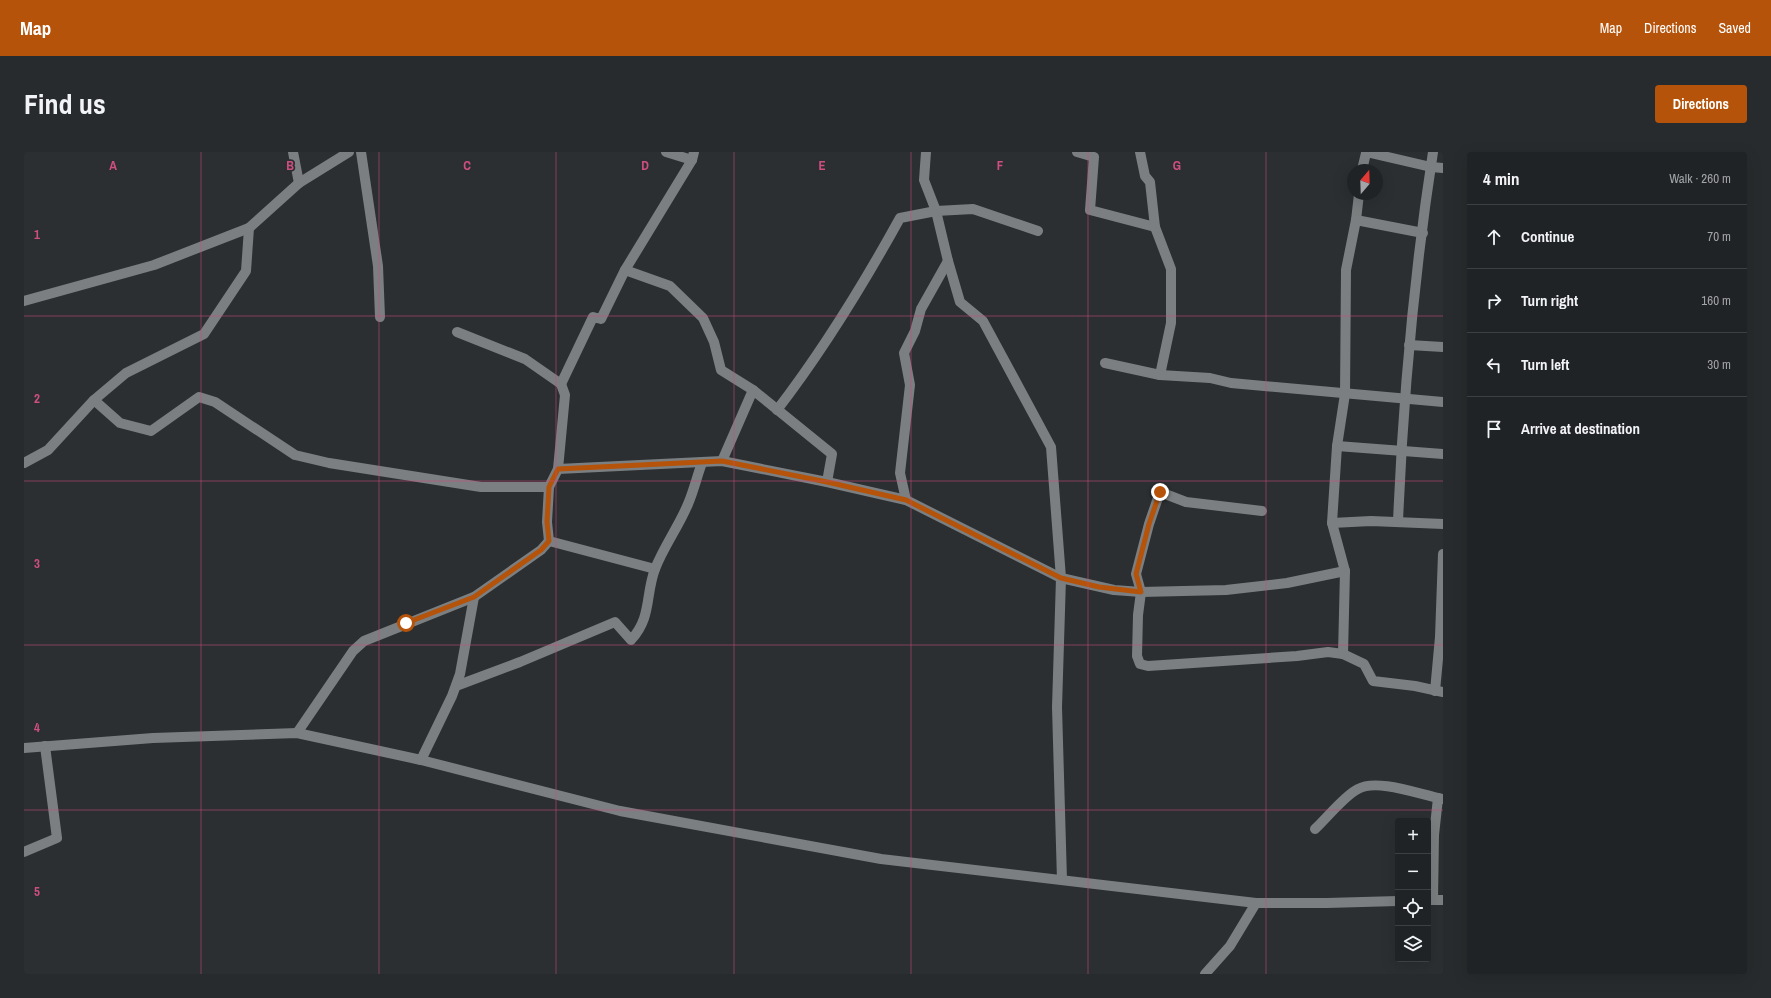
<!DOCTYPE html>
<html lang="en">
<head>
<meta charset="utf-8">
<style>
	body { margin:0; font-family:"Archivo Narrow",sans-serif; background:#282b2d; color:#f1f3f6 }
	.controls { position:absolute; right:12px; bottom:12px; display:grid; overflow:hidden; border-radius:4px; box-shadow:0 4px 16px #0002 }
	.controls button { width:36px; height:36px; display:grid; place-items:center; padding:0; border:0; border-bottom:1px solid #3d4042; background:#202325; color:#f1f3f6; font:20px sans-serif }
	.compass { position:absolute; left:1323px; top:12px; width:36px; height:36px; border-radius:50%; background:#202325; box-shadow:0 4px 16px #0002; rotate:19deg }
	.stop { position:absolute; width:12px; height:12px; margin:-9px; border:3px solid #b45309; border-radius:50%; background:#fff }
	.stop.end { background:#b45309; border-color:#fff; box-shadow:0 1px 4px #0008 }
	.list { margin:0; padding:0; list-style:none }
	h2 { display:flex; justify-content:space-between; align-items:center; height:52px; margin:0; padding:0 16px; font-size:17px }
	h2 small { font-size:13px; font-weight:400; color:#a2a4a7 }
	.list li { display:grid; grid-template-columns:26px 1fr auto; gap:12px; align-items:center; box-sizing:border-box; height:64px; padding:0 16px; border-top:1px solid #3d4042 }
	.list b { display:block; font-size:15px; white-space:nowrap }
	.list em { font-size:13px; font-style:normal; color:#a2a4a7 }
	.icon { flex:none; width:22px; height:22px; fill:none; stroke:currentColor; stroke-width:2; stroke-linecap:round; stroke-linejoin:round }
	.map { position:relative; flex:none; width:1419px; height:822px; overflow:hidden; border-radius:4px }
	header { display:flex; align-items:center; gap:24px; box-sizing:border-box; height:56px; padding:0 20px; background:#b45309; color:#fff }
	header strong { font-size:19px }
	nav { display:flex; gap:22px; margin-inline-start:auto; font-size:14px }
	.intro { display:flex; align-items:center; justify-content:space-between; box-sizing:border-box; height:96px; padding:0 24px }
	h1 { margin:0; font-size:28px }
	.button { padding:10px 18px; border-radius:4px; background:#b45309; color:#fff; font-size:14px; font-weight:700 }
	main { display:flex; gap:24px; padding:0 24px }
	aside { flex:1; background:#202325; border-radius:4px; box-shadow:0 4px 16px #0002 }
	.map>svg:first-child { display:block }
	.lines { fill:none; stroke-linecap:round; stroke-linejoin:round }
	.minor { stroke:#7b7f81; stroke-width:10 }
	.route { stroke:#b45309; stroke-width:5 }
	.grid { fill:none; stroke:#ce4e81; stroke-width:1; stroke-opacity:0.55 }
	.grid-label { font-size:13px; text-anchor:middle; font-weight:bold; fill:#ce4e81; stroke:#2b2f31; stroke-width:3.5; stroke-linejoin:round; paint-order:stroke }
</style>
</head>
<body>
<header>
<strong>Map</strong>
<nav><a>Map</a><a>Directions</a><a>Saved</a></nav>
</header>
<div class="intro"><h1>Find us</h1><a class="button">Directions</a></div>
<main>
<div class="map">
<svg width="1419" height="822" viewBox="0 0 1419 822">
	<rect width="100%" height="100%" fill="#2b2f31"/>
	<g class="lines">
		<g class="minor">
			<path d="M269,0L275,31"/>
			<path d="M337,0L354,114L356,165"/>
			<path d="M642,0L668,8"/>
			<path d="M902,0L900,28L912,59L924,109L936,150L959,169L1027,295L1037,426L1033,555L1038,728"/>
			<path d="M1053,0L1070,5L1066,58L1131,75"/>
			<path d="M1116,0L1121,24L1126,30L1131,75L1147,117V171L1136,223"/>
			<path d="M1342,0L1407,15L1419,16"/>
			<path d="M1338,18L1342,1"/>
			<path d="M1332,68L1399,81"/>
			<path d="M601,118L646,134L679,166L690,190L697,218L729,238L808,302L803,330"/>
			<path d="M0,149L130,113L225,76L275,31L325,0"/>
			<path d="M433,180L501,207L537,232L541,243L534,317L525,335L523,370L525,389"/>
			<path d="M1385,193L1419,195"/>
			<path d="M1081,211L1136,223L1186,226L1207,231L1419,250"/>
			<path d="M537,232L569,165L577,167L601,118L668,8L670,0"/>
			<path d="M70,248L96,271L127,279L175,245L191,250L271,303L305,311L457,335H525"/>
			<path d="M753,258C800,197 839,133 876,66L912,59L949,57L1014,79"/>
			<path d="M1313,294L1419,302"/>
			<path d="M698,309L729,238"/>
			<path d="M0,311L24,298L70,248L102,221L180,182L222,119L225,76"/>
			<path d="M534,317L698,309L803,330L882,348L1037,426L1090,438L1117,440L1202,438L1263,431L1321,419"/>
			<path d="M882,348L876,321L886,233L880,201L891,179L897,157L924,109"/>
			<path d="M1238,359L1162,350L1136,340L1125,372L1112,422L1117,440L1114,463L1113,504L1116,512L1124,514L1273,504L1304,500L1319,502L1340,512L1349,529L1391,534L1419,540"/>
			<path d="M1374,370C1379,246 1390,123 1409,0"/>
			<path d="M1308,371L1347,369L1419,372"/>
			<path d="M525,389L631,417"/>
			<path d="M1319,502L1321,419L1308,371L1313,294L1321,242L1322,118L1332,68L1335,42"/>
			<path d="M432,534L496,510L591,470L607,488C628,465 621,444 631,417C640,394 655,374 664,352C670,338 673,324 678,311"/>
			<path d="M1411,539L1416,485L1419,402"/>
			<path d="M273,581L329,499L340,489L450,445L517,398L525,389"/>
			<path d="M0,596L129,586L273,581L397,608L596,659L857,707L1232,751H1303L1374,749"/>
			<path d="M397,608L428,544L436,522L450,445"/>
			<path d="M1291,677C1302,667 1321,643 1334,637C1353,626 1397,643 1419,647"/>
			<path d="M0,700L33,686L21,594"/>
			<path d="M1404,748H1419"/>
			<path d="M1409,748L1410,683L1414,646"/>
			<path d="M1181,822L1206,794L1232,751"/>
		</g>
	</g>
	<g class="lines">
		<path class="route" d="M382,471L450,445L517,398L525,389L523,370L525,335L534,317L698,309L803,330L882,348L1037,426L1075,435L1117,440L1112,422L1125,372L1136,340"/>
	</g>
	<path class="grid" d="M177,0V822M355,0V822M532,0V822M710,0V822M887,0V822M1064,0V822M1242,0V822M0,164H1419M0,329H1419M0,493H1419M0,658H1419"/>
	<g class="grid-label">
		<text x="89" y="18">A</text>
		<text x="266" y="18">B</text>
		<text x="443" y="18">C</text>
		<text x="621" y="18">D</text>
		<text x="798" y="18">E</text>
		<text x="976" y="18">F</text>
		<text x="1153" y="18">G</text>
		<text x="13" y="87">1</text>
		<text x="13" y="251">2</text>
		<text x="13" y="416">3</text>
		<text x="13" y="580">4</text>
		<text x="13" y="744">5</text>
	</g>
</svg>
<div class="controls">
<button>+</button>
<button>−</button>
<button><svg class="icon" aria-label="locate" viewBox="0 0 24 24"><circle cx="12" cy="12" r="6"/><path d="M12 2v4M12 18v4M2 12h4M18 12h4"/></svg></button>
<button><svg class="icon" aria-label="layers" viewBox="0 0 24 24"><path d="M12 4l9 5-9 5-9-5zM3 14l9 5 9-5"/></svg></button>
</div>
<svg class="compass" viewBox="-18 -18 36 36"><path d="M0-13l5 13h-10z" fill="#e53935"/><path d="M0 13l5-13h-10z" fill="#a2a4a7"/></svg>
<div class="stop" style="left:382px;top:471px"></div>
<div class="stop end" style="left:1136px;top:340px"></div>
</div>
<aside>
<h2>4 min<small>Walk · 260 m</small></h2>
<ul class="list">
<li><svg class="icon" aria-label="ahead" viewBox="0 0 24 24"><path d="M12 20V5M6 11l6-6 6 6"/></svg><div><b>Continue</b></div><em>70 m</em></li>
<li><svg class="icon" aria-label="right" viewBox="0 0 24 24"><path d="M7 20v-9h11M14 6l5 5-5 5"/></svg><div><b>Turn right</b></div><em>160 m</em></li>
<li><svg class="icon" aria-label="left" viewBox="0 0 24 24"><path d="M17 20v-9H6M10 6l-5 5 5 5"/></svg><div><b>Turn left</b></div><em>30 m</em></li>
<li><svg class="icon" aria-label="arrive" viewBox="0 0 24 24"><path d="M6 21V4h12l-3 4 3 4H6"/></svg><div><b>Arrive at destination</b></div></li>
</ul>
</aside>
</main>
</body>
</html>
